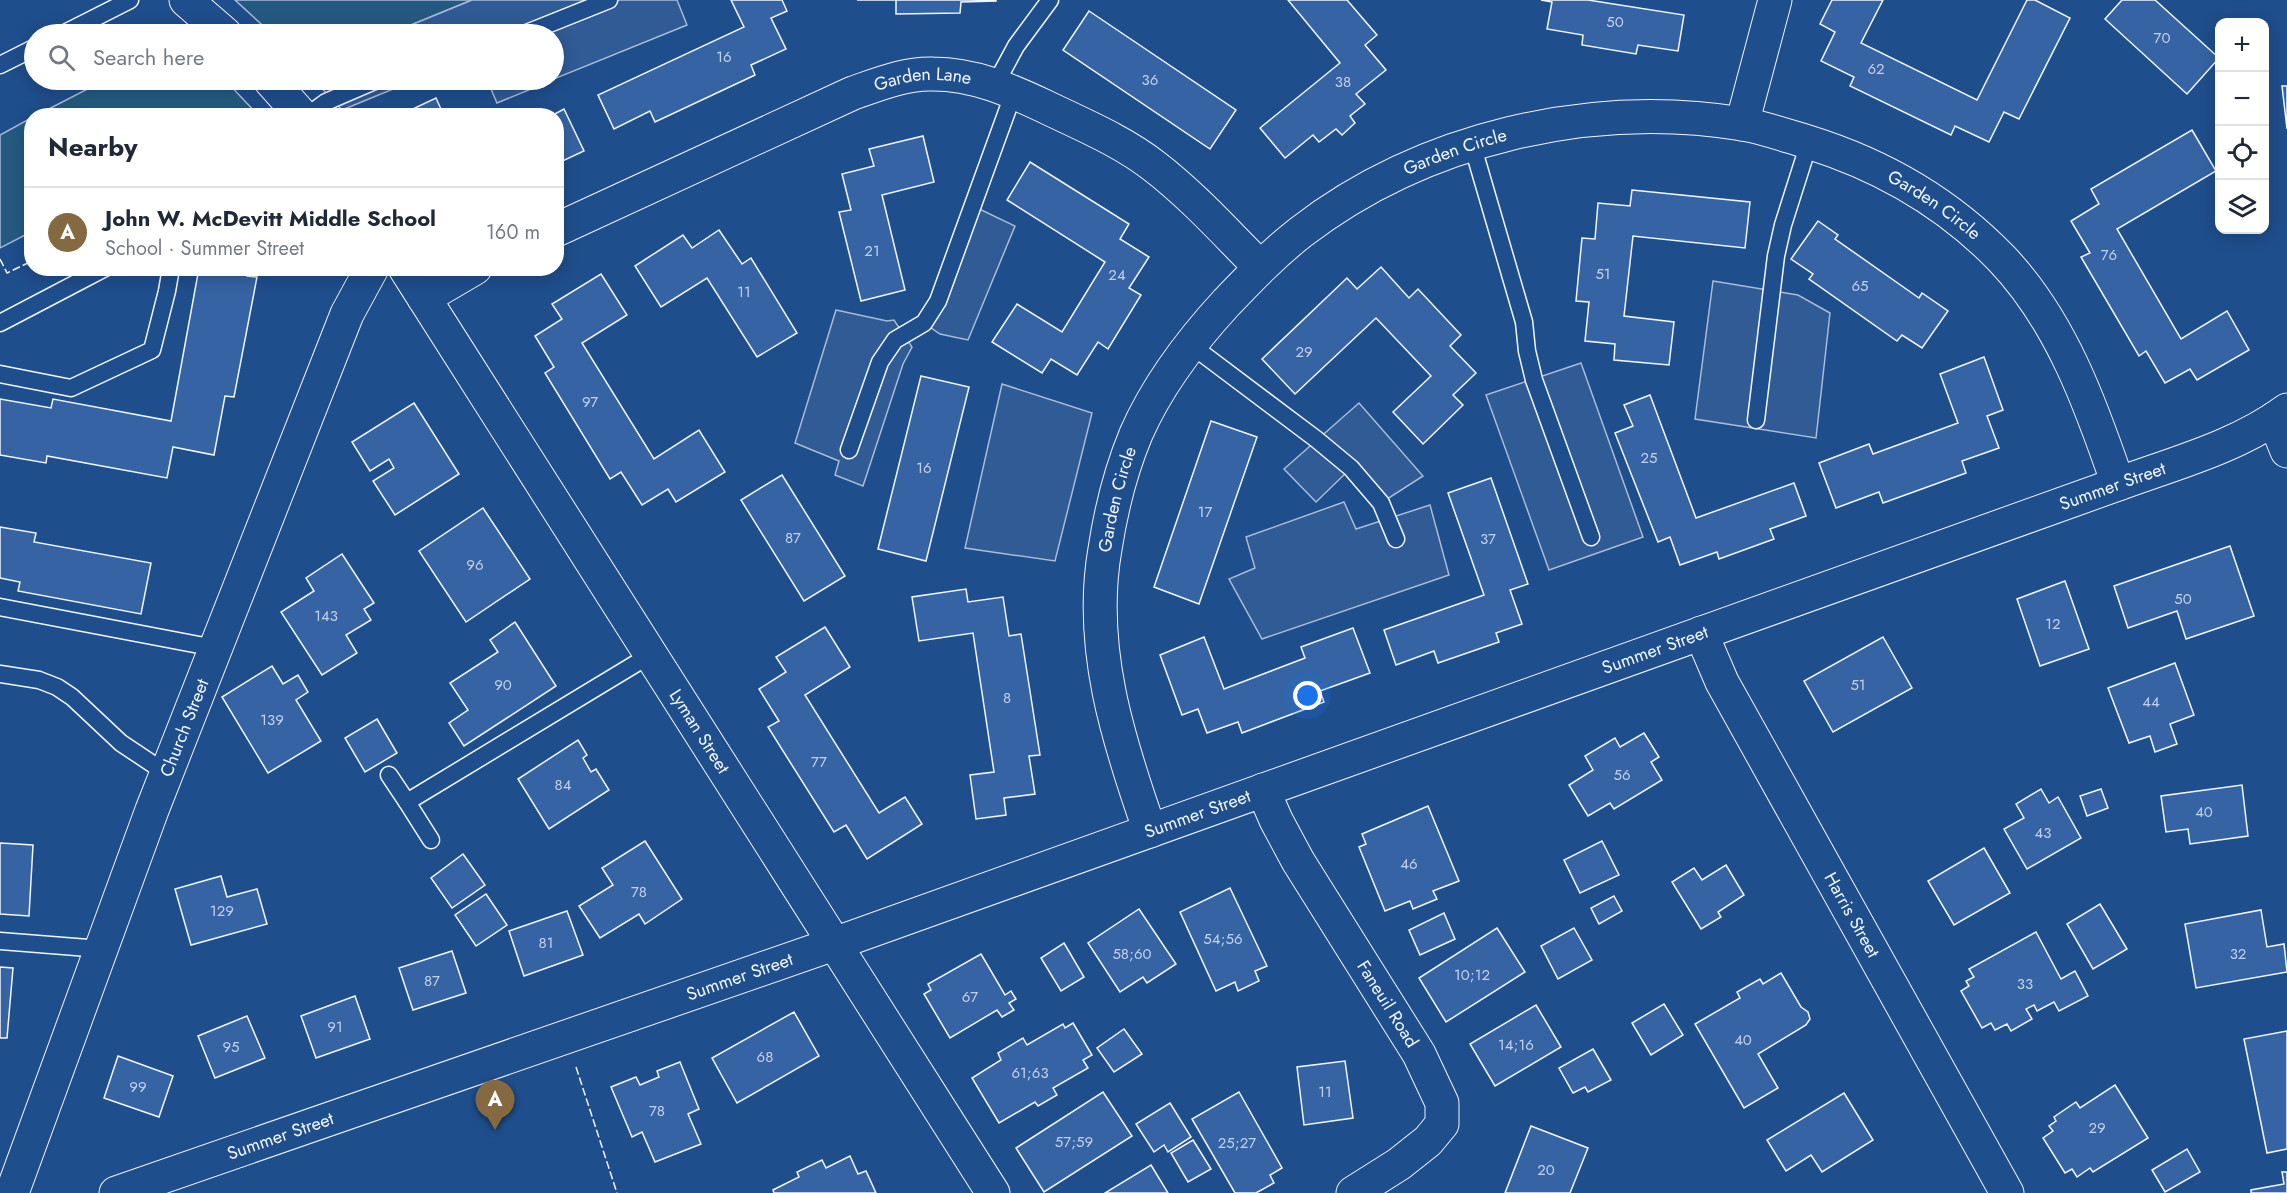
<!DOCTYPE html>
<html lang="en">
<head>
<meta charset="utf-8">
<style>
	body { margin:0; font-family:Jost,sans-serif; background:#f2f2f3; color:#1f2937 }
	.controls { position:absolute; right:18px; top:18px; display:grid; overflow:hidden; border-radius:12px; box-shadow:0 3px 15px #0003 }
	.controls button { width:54px; height:54px; display:grid; place-items:center; padding:0; border:0; border-bottom:2px solid #e0e1e3; background:#fff; color:#1f2937; font:30px sans-serif }
	.you { position:absolute; left:1308px; top:696px; width:21px; height:21px; margin:-15px; border:4px solid #fff; border-radius:50%; background:#1a73e8; box-shadow:0 0 0 9px #1a73e833 }
	.badge { display:grid; place-items:center; width:39px; height:39px; border-radius:50%; background:#846941; color:#fff; font-size:20px; font-weight:700 }
	.pin { position:absolute; translate:-50% -50px; filter:drop-shadow(0 2px 3px #0008) }
	.pin::after { content:''; position:absolute; top:32px; width:21px; height:18px; background:inherit; clip-path:polygon(0 0,100% 0,50% 100%) }
	.list { margin:0; padding:0; list-style:none }
	h2 { display:flex; justify-content:space-between; align-items:center; height:78px; margin:0; padding:0 24px; font-size:26px }
	h2 small { font-size:20px; font-weight:400; color:#747a83 }
	.list li { display:grid; grid-template-columns:39px 1fr auto; gap:18px; align-items:center; box-sizing:border-box; height:90px; padding:0 24px; border-top:2px solid #e0e1e3 }
	.list b { display:block; font-size:22px; white-space:nowrap }
	.list p { margin:0; font-size:20px; white-space:nowrap; color:#747a83 }
	.list em { font-size:20px; font-style:normal; color:#747a83 }
	.icon { flex:none; width:33px; height:33px; fill:none; stroke:currentColor; stroke-width:2; stroke-linecap:round; stroke-linejoin:round }
	.map { position:relative; flex:none; width:2287px; height:1193px; overflow:hidden }
	.search { position:absolute; background:#fff; box-shadow:0 3px 15px #0003; left:24px; top:24px; width:540px; height:66px; display:flex; align-items:center; gap:15px; box-sizing:border-box; padding:0 21px; border-radius:33px; color:#747a83; font-size:22px }
	.panel { position:absolute; background:#fff; box-shadow:0 3px 15px #0003; left:24px; top:108px; width:540px; height:168px; border-radius:24px }
	.map>svg:first-child { display:block }
	.green { fill:#245a82; stroke:#a8bbd7; stroke-width:1.5 }
	.parking { fill:#305b95; stroke:#a8bbd7; stroke-width:1.5 }
	.building { fill:#3563a3; stroke:#f2f6ff; stroke-width:1.5 }
	.lines { fill:none; stroke-linecap:round; stroke-linejoin:round }
	.service-casing { stroke:#f2f6ff; stroke-width:19 }
	.minor-casing { stroke:#f2f6ff; stroke-width:35 }
	.tertiary-casing { stroke:#f2f6ff; stroke-width:35 }
	.secondary-casing { stroke:#f2f6ff; stroke-width:35 }
	.service { stroke:#1f4e8c; stroke-width:16 }
	.minor { stroke:#1f4e8c; stroke-width:33 }
	.tertiary { stroke:#1f4e8c; stroke-width:33 }
	.secondary { stroke:#1f4e8c; stroke-width:33 }
	.fence { stroke:#f2f6ff; stroke-width:1.5; stroke-dasharray:8 3; stroke-linecap:butt }
	.labels { text-anchor:middle; dominant-baseline:central; stroke-width:4.5; stroke-linejoin:round; paint-order:stroke }
	.number-label { font-size:15px; fill:#c3d1e8 }
	.street-label { font-size:18px; fill:#f2f6ff; stroke:#1f4e8c }
</style>
</head>
<body>
<div class="map">
<svg width="2287" height="1193" viewBox="0 0 2287 1193">
	<rect width="100%" height="100%" fill="#1f4e8c"/>
	<g class="green">
		<path d="M235,0H472L389,34H272Z"/>
		<path d="M105,80H225L258,115H37Z"/>
		<path d="M31,118V232L0,248V135Z"/>
	</g>
	<g class="parking">
		<path d="M472,0H677L687,25L554,79V34H389Z"/>
		<path d="M314,80H415L342,110Z"/>
		<path d="M487,80H553L497,103Z"/>
		<path d="M973,206L1015,226L968,340L940,334L924,323Z"/>
		<path d="M1713,281L1798,295L1830,313L1816,438L1695,419Z"/>
		<path d="M836,310L887,321L894,320L912,347L903,364L863,486L835,475L839,461L795,443Z"/>
		<path d="M1581,363L1643,537L1549,570L1486,395Z"/>
		<path d="M1002,384L1092,413L1055,561L965,548Z"/>
		<path d="M1359,403L1423,476L1381,503L1351,468L1316,502L1284,469Z"/>
		<path d="M1344,502L1356,529L1430,505L1449,575L1262,639L1229,579L1255,568L1246,537Z"/>
	</g>
	<g class="building">
		<path d="M731,0H782L787,11L771,18L786,49L751,65L755,75L655,122L650,111L614,129L598,95L744,27Z"/>
		<path d="M857,0H996V1L961,2L960,13L896,14V0Z"/>
		<path d="M1288,0H1347L1377,35L1365,45L1386,70L1356,94L1365,104L1350,116L1355,123L1342,135L1336,129L1319,142L1313,135L1285,158L1260,128L1340,63Z"/>
		<path d="M1541,0H1588L1684,15L1678,51L1638,45L1636,54L1582,45L1583,35L1547,29L1552,2Z"/>
		<path d="M1832,0H1883L1861,43L1977,100L2027,0H2035L2070,18L2019,119L2004,112L1989,142L1955,126L1951,135L1850,86L1854,77L1821,61L1835,32L1820,24Z"/>
		<path d="M2122,0H2155L2219,58L2187,94L2105,19Z"/>
		<path d="M1089,11L1236,110L1210,149L1063,50Z"/>
		<path d="M2282,86H2287V129Z"/>
		<path d="M436,98L444,116H398Z"/>
		<path d="M564,109L584,151L556,164V116H551Z"/>
		<path d="M2192,130L2216,171L2117,229L2181,339L2227,311L2249,350L2197,380L2190,369L2165,383L2146,351L2139,356L2081,257L2090,253L2071,221L2099,204L2091,189Z"/>
		<path d="M923,136L934,182L882,195L905,290L861,301L839,212L851,210L842,174L874,166L869,149Z"/>
		<path d="M1030,162L1129,224L1120,239L1149,257L1129,288L1141,295L1108,349L1098,342L1077,375L1051,359L1042,373L992,342L1017,304L1062,332L1105,262L1007,200Z"/>
		<path d="M1632,190L1750,202L1745,248L1633,236L1624,316L1674,322L1669,365L1614,360L1615,344L1585,341L1589,302L1576,301L1582,238L1595,239L1598,203L1630,206Z"/>
		<path d="M1818,221L1838,235L1835,239L1919,298L1922,293L1948,311L1922,348L1902,335L1897,341L1809,279L1813,274L1791,259Z"/>
		<path d="M719,230L742,264L751,258L797,333L757,357L707,278L661,307L635,266L683,235L692,248Z"/>
		<path d="M1381,267L1409,298L1418,289L1461,335L1450,346L1476,373L1453,395L1463,405L1423,444L1393,412L1431,376L1376,318L1295,394L1262,359L1347,278L1357,289Z"/>
		<path d="M199,268H248L247,276L257,277L234,397L225,396L214,455L173,447L167,478L47,456L46,463L0,455V399L51,408L53,399L171,421Z"/>
		<path d="M601,274L627,315L582,343L654,459L699,430L725,472L676,502L668,489L642,505L621,472L610,479L545,373L554,367L535,336L562,319L552,304Z"/>
		<path d="M1984,357L2003,410L1987,416L1999,448L1962,461L1966,473L1883,503L1879,492L1836,508L1819,463L1869,444L1873,454L1958,423L1940,374Z"/>
		<path d="M921,376L969,387L926,561L878,549Z"/>
		<path d="M1650,395L1696,518L1794,483L1806,516L1770,529L1774,539L1719,559L1717,552L1680,565L1670,537L1658,542L1615,433L1633,426L1624,405Z"/>
		<path d="M414,403L459,474L395,515L373,481L394,468L389,459L370,471L352,442Z"/>
		<path d="M1211,421L1257,437L1199,604L1154,587Z"/>
		<path d="M782,475L845,576L804,601L741,500Z"/>
		<path d="M1491,478L1528,584L1510,590L1522,624L1496,633L1499,642L1438,663L1434,651L1396,665L1384,630L1484,595L1448,493Z"/>
		<path d="M483,508L530,579L466,622L419,551Z"/>
		<path d="M0,527L36,533L34,542L151,563L141,614L18,591L20,582L0,578Z"/>
		<path d="M2230,546L2254,616L2186,639L2177,611L2128,628L2114,586Z"/>
		<path d="M342,554L374,603L364,609L371,620L346,635L357,653L322,675L281,612L314,591L306,578Z"/>
		<path d="M2065,581L2089,649L2040,666L2017,599Z"/>
		<path d="M966,589L968,602L1003,597L1009,636L1021,634L1040,755L1029,756L1035,794L1004,798L1006,815L976,819L970,775L994,772L973,633L919,641L912,597Z"/>
		<path d="M515,622L556,686L464,746L449,723L468,710L450,683L498,652L490,640Z"/>
		<path d="M825,627L850,667L805,695L879,813L905,797L922,824L867,859L846,825L834,832L768,727L779,721L759,689L786,672L776,657Z"/>
		<path d="M1353,628L1370,673L1320,691L1324,702L1242,733L1238,722L1207,733L1198,709L1182,715L1160,655L1204,637L1224,689L1305,658L1301,647Z"/>
		<path d="M1883,637L1912,688L1833,732L1804,681Z"/>
		<path d="M2175,663L2194,715L2170,724L2177,744L2155,752L2150,736L2129,743L2108,688Z"/>
		<path d="M272,666L283,684L298,675L308,692L296,700L321,741L268,773L222,697Z"/>
		<path d="M377,719L397,753L365,772L345,738Z"/>
		<path d="M1644,733L1659,757L1651,762L1662,780L1614,809L1610,803L1588,816L1569,785L1593,770L1585,756L1615,738L1620,747Z"/>
		<path d="M578,740L587,755L583,758L591,772L596,769L609,790L549,829L518,779Z"/>
		<path d="M2242,785L2248,836L2190,844L2188,829L2166,832L2161,796Z"/>
		<path d="M2041,789L2049,803L2058,797L2081,838L2027,869L2004,829L2024,818L2016,804Z"/>
		<path d="M2101,789L2108,808L2087,816L2080,796Z"/>
		<path d="M1428,806L1459,881L1433,891L1437,899L1413,909L1410,901L1385,911L1359,847L1366,844L1362,834Z"/>
		<path d="M645,841L682,899L645,924L639,914L600,938L579,906L613,885L602,868Z"/>
		<path d="M1602,841L1619,875L1580,893L1564,860Z"/>
		<path d="M0,843L33,845L29,916L0,914Z"/>
		<path d="M1984,848L2010,893L1954,925L1928,881Z"/>
		<path d="M463,854L485,885L452,908L431,878Z"/>
		<path d="M1726,865L1744,895L1718,912L1721,917L1701,929L1672,882L1694,868L1702,880Z"/>
		<path d="M221,876L227,897L257,889L267,924L191,945L175,889Z"/>
		<path d="M1230,888L1267,966L1255,971L1259,981L1238,991L1235,982L1216,991L1180,912Z"/>
		<path d="M486,894L507,925L476,946L455,915Z"/>
		<path d="M1614,896L1622,911L1599,924L1591,908Z"/>
		<path d="M2100,904L2127,949L2093,969L2067,924Z"/>
		<path d="M1139,909L1176,964L1147,983L1143,977L1120,992L1088,943Z"/>
		<path d="M2261,910L2267,947L2284,944L2287,972L2196,988L2185,924Z"/>
		<path d="M567,911L583,955L524,976L509,931Z"/>
		<path d="M1444,913L1455,939L1420,955L1409,930Z"/>
		<path d="M1497,928L1525,972L1446,1022L1419,978Z"/>
		<path d="M1574,928L1592,960L1558,979L1541,946Z"/>
		<path d="M2036,932L2061,979L2075,971L2088,996L2059,1011L2054,1002L2037,1011L2034,1005L2026,1009L2032,1019L2011,1031L2007,1024L1995,1030L1991,1023L1982,1028L1961,991L1969,986L1966,981L1974,977L1969,969Z"/>
		<path d="M1064,943L1084,977L1061,991L1041,958Z"/>
		<path d="M452,951L466,993L413,1010L399,968Z"/>
		<path d="M981,954L1005,995L1011,991L1016,999L1009,1003L1014,1010L1002,1017L997,1010L950,1038L924,994L931,990L928,984Z"/>
		<path d="M0,967L13,968L7,1038H0Z"/>
		<path d="M1781,973L1801,1007L1808,1012L1810,1019L1806,1025L1758,1054L1778,1088L1744,1108L1695,1024L1740,998L1737,992L1760,979L1763,984Z"/>
		<path d="M355,996L370,1039L316,1058L301,1016Z"/>
		<path d="M1664,1004L1683,1035L1651,1055L1632,1023Z"/>
		<path d="M1536,1005L1561,1047L1495,1086L1470,1044Z"/>
		<path d="M794,1012L819,1056L737,1103L712,1058Z"/>
		<path d="M247,1016L265,1058L215,1078L198,1036Z"/>
		<path d="M1073,1023L1092,1055L1083,1060L1088,1068L1053,1088L1057,1095L1038,1106L1035,1102L999,1123L972,1078L1001,1060L998,1053L1023,1038L1027,1045L1063,1024L1065,1028Z"/>
		<path d="M1124,1029L1142,1054L1114,1072L1097,1048Z"/>
		<path d="M2287,1031V1149L2267,1153L2244,1039Z"/>
		<path d="M1593,1049L1611,1080L1588,1092L1585,1087L1573,1093L1559,1068Z"/>
		<path d="M118,1056L173,1076L159,1117L104,1098Z"/>
		<path d="M1345,1061L1353,1118L1304,1125L1297,1067Z"/>
		<path d="M680,1062L699,1109L688,1114L701,1144L655,1162L642,1132L632,1137L611,1087L636,1077L640,1085L659,1077L657,1071Z"/>
		<path d="M2115,1085L2148,1138L2093,1172L2090,1168L2077,1177L2072,1169L2065,1173L2043,1138L2053,1131L2049,1126L2056,1121L2054,1117L2076,1102L2080,1108Z"/>
		<path d="M1103,1092L1132,1136L1044,1192L1016,1148Z"/>
		<path d="M1239,1092L1282,1168L1270,1175L1274,1183L1256,1193H1235L1192,1119Z"/>
		<path d="M1844,1093L1873,1140L1822,1172L1811,1155L1786,1171L1767,1140Z"/>
		<path d="M1170,1103L1191,1137L1168,1152L1164,1145L1154,1152L1136,1124Z"/>
		<path d="M1531,1126L1588,1148L1570,1193H1505Z"/>
		<path d="M1193,1140L1211,1169L1188,1182L1171,1153Z"/>
		<path d="M2187,1149L2200,1172L2165,1192L2152,1170Z"/>
		<path d="M850,1156L858,1174L866,1171L876,1193H774L773,1190L799,1177L797,1172L822,1160L826,1168Z"/>
		<path d="M1151,1165L1168,1193H1105Z"/>
		<path d="M2282,1172H2287V1193H2251V1190L2284,1184Z"/>
	</g>
	<g class="lines">
		<g class="service-casing">
			<g id="service">
				<path d="M63,34L130,0"/>
				<path d="M524,34L609,0"/>
				<path d="M0,65L34,48"/>
				<path d="M995,85L1016,46L1050,0"/>
				<path d="M307,116L326,102L377,80"/>
				<path d="M1472,144L1524,322L1527,351L1534,380L1591,537"/>
				<path d="M0,323L105,268"/>
				<path d="M1191,345L1316,439L1351,468L1381,503L1396,539"/>
				<path d="M0,374L71,388L152,350L167,291L171,268"/>
				<path d="M1756,420L1776,256L1783,225L1809,143"/>
				<path d="M849,450L880,362L895,340L924,323L938,301L1014,92"/>
				<path d="M0,607L215,648"/>
				<path d="M0,674L39,680L57,687L72,697L121,743L166,773"/>
				<path d="M389,775L407,802L650,655"/>
				<path d="M407,802L431,840"/>
				<path d="M0,941L101,949"/>
			</g>
		</g>
		<g class="minor-casing">
			<g id="minor">
				<path d="M1742,124L1775,0"/>
				<path id="s1" d="M556,230L853,93C879,84 906,73 933,74C974,74 1010,90 1046,107C1083,125 1122,141 1154,166C1193,196 1226,233 1260,267"/>
				<path d="M424,298L475,268"/>
				<path d="M2274,419L2287,451"/>
				<path id="s2" d="M1701,633L1722,682L2007,1193"/>
				<path id="s3" d="M1263,790L1276,820L1298,861L1419,1054L1442,1103V1124L1428,1141L1399,1164L1353,1193"/>
				<path id="s4" d="M1150,831C1118,740 1088,646 1105,549C1111,510 1121,470 1136,434C1157,386 1191,341 1227,302C1251,277 1274,253 1301,232C1423,138 1591,99 1743,124C1765,128 1787,136 1808,142C1882,165 1948,203 2002,259C2061,321 2091,405 2118,484"/>
				<path id="s5" d="M116,1193L834,944L2118,484C2175,463 2237,447 2287,410"/>
			</g>
		</g>
		<g class="tertiary-casing">
			<g id="tertiary">
				<path id="s6" d="M405,268L993,1193"/>
			</g>
		</g>
		<g class="secondary-casing">
			<g id="secondary">
				<path d="M186,0L225,34"/>
				<path d="M270,80L302,116"/>
				<path id="s7" d="M12,1193L152,810L347,314L372,268"/>
			</g>
		</g>
		<use href="#service" class="service"/>
		<use href="#minor" class="minor"/>
		<use href="#tertiary" class="tertiary"/>
		<use href="#secondary" class="secondary"/>
		<g class="fence">
			<path d="M0,259L7,273L32,261"/>
			<path d="M576,1067L617,1193"/>
		</g>
	</g>
	<g class="labels">
		<g class="number-label">
			<text x="1615" y="22">50</text>
			<text x="2162" y="38">70</text>
			<text x="724" y="57">16</text>
			<text x="1876" y="69">62</text>
			<text x="1150" y="80">36</text>
			<text x="1343" y="82">38</text>
			<text x="872" y="251">21</text>
			<text x="2109" y="255">76</text>
			<text x="1603" y="274">51</text>
			<text x="1117" y="275">24</text>
			<text x="1860" y="286">65</text>
			<text x="744" y="292">11</text>
			<text x="1304" y="352">29</text>
			<text x="590" y="402">97</text>
			<text x="1649" y="458">25</text>
			<text x="924" y="468">16</text>
			<text x="1205" y="512">17</text>
			<text x="793" y="538">87</text>
			<text x="1488" y="539">37</text>
			<text x="475" y="565">96</text>
			<text x="2183" y="599">50</text>
			<text x="326" y="616">143</text>
			<text x="2053" y="624">12</text>
			<text x="503" y="685">90</text>
			<text x="1858" y="685">51</text>
			<text x="1007" y="698">8</text>
			<text x="2151" y="702">44</text>
			<text x="272" y="720">139</text>
			<text x="819" y="762">77</text>
			<text x="1622" y="775">56</text>
			<text x="563" y="785">84</text>
			<text x="2204" y="812">40</text>
			<text x="2043" y="833">43</text>
			<text x="1409" y="864">46</text>
			<text x="639" y="892">78</text>
			<text x="222" y="911">129</text>
			<text x="1223" y="939">54;56</text>
			<text x="546" y="943">81</text>
			<text x="1132" y="954">58;60</text>
			<text x="2238" y="954">32</text>
			<text x="1472" y="975">10;12</text>
			<text x="432" y="981">87</text>
			<text x="2025" y="984">33</text>
			<text x="970" y="997">67</text>
			<text x="335" y="1027">91</text>
			<text x="1743" y="1040">40</text>
			<text x="1516" y="1045">14;16</text>
			<text x="231" y="1047">95</text>
			<text x="765" y="1057">68</text>
			<text x="1030" y="1073">61;63</text>
			<text x="138" y="1087">99</text>
			<text x="1325" y="1092">11</text>
			<text x="657" y="1111">78</text>
			<text x="2097" y="1128">29</text>
			<text x="1074" y="1142">57;59</text>
			<text x="1237" y="1143">25;27</text>
			<text x="1546" y="1170">20</text>
		</g>
		<g class="street-label">
			<text stroke="none"><textPath href="#s1" startOffset="399">Garden Lane</textPath></text>
			<text stroke="none"><textPath href="#s4" startOffset="846">Garden Circle</textPath></text>
			<text stroke="none"><textPath href="#s4" startOffset="1348">Garden Circle</textPath></text>
			<text stroke="none"><textPath href="#s5" startOffset="2118">Summer Street</textPath></text>
			<text stroke="none"><textPath href="#s4" startOffset="340">Garden Circle</textPath></text>
			<text stroke="none"><textPath href="#s5" startOffset="1632">Summer Street</textPath></text>
			<text stroke="none"><textPath href="#s7" startOffset="496">Church Street</textPath></text>
			<text stroke="none"><textPath href="#s6" startOffset="549">Lyman Street</textPath></text>
			<text stroke="none"><textPath href="#s5" startOffset="1146">Summer Street</textPath></text>
			<text stroke="none"><textPath href="#s2" startOffset="320">Harris Street</textPath></text>
			<text stroke="none"><textPath href="#s5" startOffset="660">Summer Street</textPath></text>
			<text stroke="none"><textPath href="#s3" startOffset="248">Faneuil Road</textPath></text>
			<text stroke="none"><textPath href="#s5" startOffset="174">Summer Street</textPath></text>
		</g>
	</g>
</svg>
<div class="controls">
<button>+</button>
<button>−</button>
<button><svg class="icon" aria-label="locate" viewBox="0 0 24 24"><circle cx="12" cy="12" r="6"/><path d="M12 2v4M12 18v4M2 12h4M18 12h4"/></svg></button>
<button><svg class="icon" aria-label="layers" viewBox="0 0 24 24"><path d="M12 4l9 5-9 5-9-5zM3 14l9 5 9-5"/></svg></button>
</div>
<div class="you"></div>
<div class="pin badge" style="left:495px;top:1130px">A</div>
<div class="search"><svg class="icon" aria-label="search" viewBox="0 0 24 24"><circle cx="10" cy="10" r="6"/><path d="M15 15l6 6"/></svg>Search here</div>
<section class="panel">
<h2>Nearby<small></small></h2>
<ul class="list">
<li><span class="badge">A</span><div><b>John W. McDevitt Middle School</b><p>School · Summer Street</p></div><em>160 m</em></li>
</ul>
</section>
</div>
</body>
</html>
